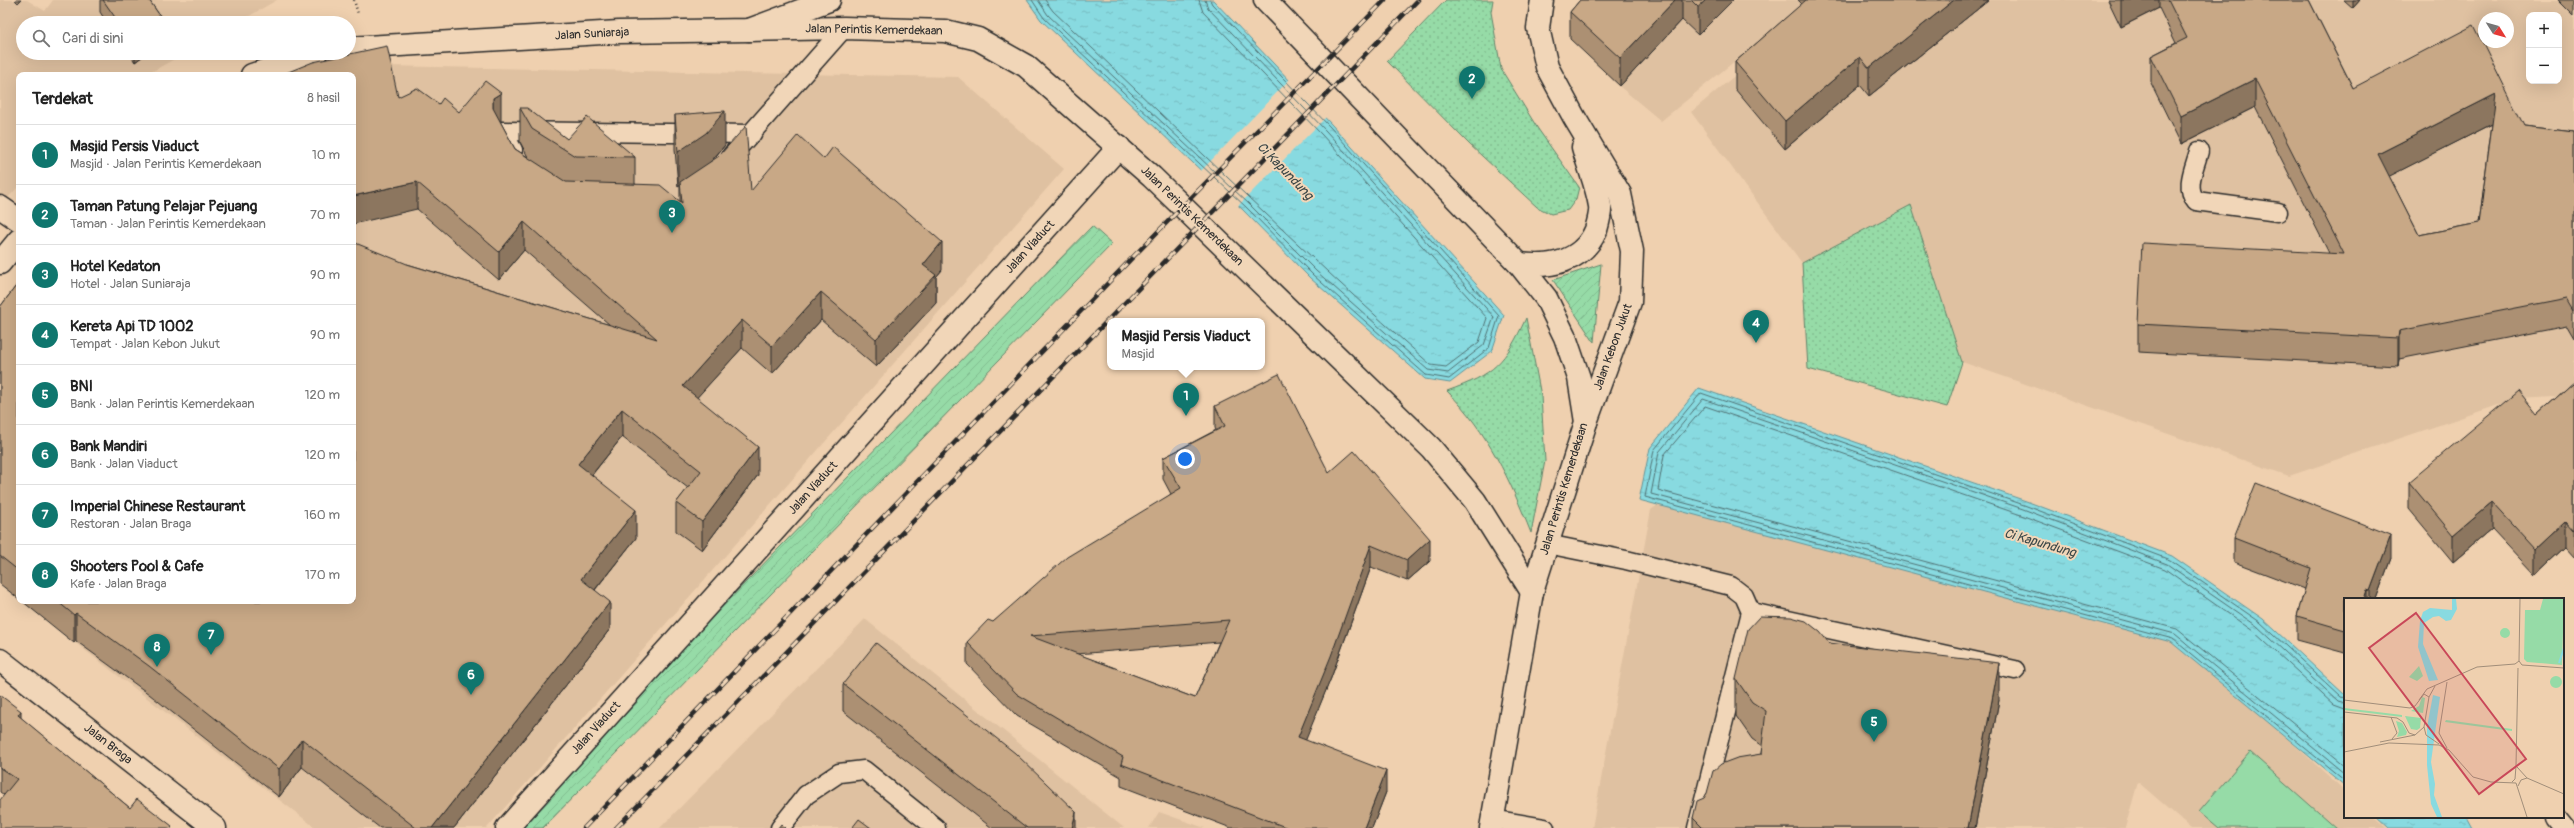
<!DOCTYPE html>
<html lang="id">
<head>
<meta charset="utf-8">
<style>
	body { margin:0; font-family:Pangolin,sans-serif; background:#f6f6f6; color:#222 }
	.controls { position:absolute; right:12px; top:12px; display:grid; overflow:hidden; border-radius:8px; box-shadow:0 4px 16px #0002 }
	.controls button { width:36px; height:36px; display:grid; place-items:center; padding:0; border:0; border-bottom:1px solid #e0e0e0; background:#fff; color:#222; font:20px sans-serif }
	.compass { position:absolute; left:2478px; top:12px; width:36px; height:36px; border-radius:50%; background:#fff; box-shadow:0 4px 16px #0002; rotate:127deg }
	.you { position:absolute; left:1185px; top:459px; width:14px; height:14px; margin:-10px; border:3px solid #fff; border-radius:50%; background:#1a73e8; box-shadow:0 0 0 6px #1a73e833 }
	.badge { display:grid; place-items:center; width:26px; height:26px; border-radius:50%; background:#0f766e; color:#fff; font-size:13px; font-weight:700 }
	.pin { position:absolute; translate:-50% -33px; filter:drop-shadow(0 1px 2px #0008) }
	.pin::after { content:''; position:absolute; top:21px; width:14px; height:12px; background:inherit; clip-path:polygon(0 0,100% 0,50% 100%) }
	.popup { position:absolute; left:1107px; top:318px; width:158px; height:52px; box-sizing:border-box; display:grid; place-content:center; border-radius:8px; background:#fff; filter:drop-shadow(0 1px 3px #0005); font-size:13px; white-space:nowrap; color:#767676 }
	.popup b { font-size:15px; color:#222 }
	.popup::after { content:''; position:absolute; left:50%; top:100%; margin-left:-8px; border:8px solid transparent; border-top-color:#fff }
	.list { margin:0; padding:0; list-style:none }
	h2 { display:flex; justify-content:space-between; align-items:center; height:52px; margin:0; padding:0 16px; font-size:17px }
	h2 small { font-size:13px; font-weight:400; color:#767676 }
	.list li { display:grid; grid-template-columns:26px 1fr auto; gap:12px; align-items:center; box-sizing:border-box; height:60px; padding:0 16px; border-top:1px solid #e0e0e0 }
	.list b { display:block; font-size:15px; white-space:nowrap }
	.list p { margin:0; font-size:13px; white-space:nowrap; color:#767676 }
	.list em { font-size:13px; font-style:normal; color:#767676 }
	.icon { flex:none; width:22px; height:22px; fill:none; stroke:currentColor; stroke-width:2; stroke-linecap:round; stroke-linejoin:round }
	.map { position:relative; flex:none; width:2574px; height:828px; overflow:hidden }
	.search { position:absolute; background:#fff; box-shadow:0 4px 16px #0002; left:16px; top:16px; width:340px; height:44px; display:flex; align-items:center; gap:10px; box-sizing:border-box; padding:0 14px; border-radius:22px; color:#767676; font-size:15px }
	.panel { position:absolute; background:#fff; box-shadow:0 4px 16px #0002; left:16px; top:72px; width:340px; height:532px; border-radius:8px }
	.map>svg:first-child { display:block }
	.built { fill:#dfc1a1; fill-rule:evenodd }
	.grass { fill:#96dba7; stroke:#608369 }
	.park { fill:url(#park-dots); stroke:#608369 }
	.garden { fill:url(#garden-furrows); stroke:#608369 }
	.water { fill:url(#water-ripples); stroke:#639498 }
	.pier { fill:#efd0af }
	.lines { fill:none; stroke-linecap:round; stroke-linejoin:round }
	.shore { stroke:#507173; stroke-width:1 }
	.service-casing { stroke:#2b2b2b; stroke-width:21 }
	.minor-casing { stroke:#2b2b2b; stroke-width:25 }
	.secondary-casing { stroke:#2b2b2b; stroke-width:25 }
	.primary-casing { stroke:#2b2b2b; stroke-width:25 }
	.path { stroke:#2b2b2b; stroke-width:2.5; stroke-dasharray:1 3; stroke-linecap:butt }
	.service { stroke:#f1d6b8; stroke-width:18 }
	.minor { stroke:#f1d6b8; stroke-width:22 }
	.secondary { stroke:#f1d6b8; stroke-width:22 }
	.primary { stroke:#f1d6b8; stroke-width:22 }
	.rail-casing { stroke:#2b2b2b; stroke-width:4.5 }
	.rail { stroke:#f1d6b8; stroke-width:3; stroke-dasharray:9; stroke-linecap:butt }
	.wall { fill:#ac9073; stroke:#2b2b2b; fill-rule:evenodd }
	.shaded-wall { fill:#8c765e; stroke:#2b2b2b }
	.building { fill:#c8a886; stroke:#2b2b2b; fill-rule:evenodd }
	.labels { text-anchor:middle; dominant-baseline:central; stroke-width:4; stroke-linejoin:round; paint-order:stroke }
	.street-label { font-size:12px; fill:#2b2b2b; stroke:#f1d6b8 }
	.water-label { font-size:13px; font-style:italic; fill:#394546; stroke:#f1d6b8 }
	.inset-river { fill:none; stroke:#88dae0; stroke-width:2 }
	.inset-road { fill:none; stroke:#a18e7a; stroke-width:1 }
	.view { fill:#c94859; fill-opacity:0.15; stroke:#c94859; stroke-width:2 }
	.inset-edge { fill:none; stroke:#2b2b2b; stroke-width:2 }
</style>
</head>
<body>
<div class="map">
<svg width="2574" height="828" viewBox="0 0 2574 828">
	<defs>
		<pattern id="park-dots" width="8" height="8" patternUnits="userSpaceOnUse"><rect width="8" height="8" fill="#96dba7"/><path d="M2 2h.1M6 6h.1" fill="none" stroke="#81bc90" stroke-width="1.8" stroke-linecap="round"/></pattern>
		<pattern id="garden-furrows" width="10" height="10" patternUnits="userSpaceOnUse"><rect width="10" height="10" fill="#96dba7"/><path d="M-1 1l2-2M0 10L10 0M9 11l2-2" fill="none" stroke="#81bc90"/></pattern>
		<pattern id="water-ripples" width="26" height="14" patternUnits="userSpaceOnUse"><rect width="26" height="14" fill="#88dae0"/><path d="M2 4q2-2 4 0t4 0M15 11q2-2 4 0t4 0" fill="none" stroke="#76bbc0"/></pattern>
	</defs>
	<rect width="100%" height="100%" fill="#efd0af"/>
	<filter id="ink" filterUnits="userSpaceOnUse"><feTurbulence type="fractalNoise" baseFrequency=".025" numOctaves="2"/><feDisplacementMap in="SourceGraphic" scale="8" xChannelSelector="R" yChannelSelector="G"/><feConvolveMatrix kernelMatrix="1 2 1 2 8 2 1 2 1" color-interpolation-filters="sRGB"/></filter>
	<g filter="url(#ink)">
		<g class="built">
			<path d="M0,0H27L45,11L53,0H277L237,23H23V53H185L146,75H19V186L3,203L0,201Z"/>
			<path d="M1588,0H1810L1661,121L1613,81L1580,24Z"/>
			<path d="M1826,0H2574V396L2516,399L2289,476L1962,362L1911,205L1802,263L1691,112ZM2529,15H2559V81H2529ZM2484,18H2508V42H2484Z"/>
			<path d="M382,66L958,77L1064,169L487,828H316L21,601H353V75Z"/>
			<path d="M1677,491L2112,590L2196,656L2345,791V817H2374L2386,828H2191L2138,782L2125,828H1592L1651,510Z"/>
			<path d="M865,619L1124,828H660Z"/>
			<path d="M1159,812L1205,828H1149Z"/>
		</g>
		<path class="grass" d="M2250,752L2336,828H2219L2199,811Z"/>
		<g class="park">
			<path d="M1446,0H1493L1491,12L1501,69L1538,129L1579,187L1576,199L1568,210L1551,214L1537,207L1469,144L1387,61Z"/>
			<path d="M1911,205L1962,362L1947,407L1808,369L1802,263Z"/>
			<path d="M1526,318L1541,396L1545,461L1531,533C1510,480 1488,432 1447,391C1495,374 1505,363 1526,318Z"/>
		</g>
		<g class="garden">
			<path d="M1092,226L1112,244L543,828H507Z"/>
			<path d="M1601,264L1594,342L1553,280Z"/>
		</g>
		<g class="water">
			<path d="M1027,0H1213L1332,125L1504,315L1492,351L1450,383L1425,379L1310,278L1243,210L1041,20Z"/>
			<path d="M1699,388L2026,501L2172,556L2263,619L2345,695V786L2171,642L1639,500L1650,448Z"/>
			<path d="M2377,817H2467L2473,828H2389Z"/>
		</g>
		<path class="pier" d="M1291,78L1327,116L1237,207L1200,172Z"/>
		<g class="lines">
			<g class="shore">
				<path d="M1032,0L1044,18L1246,207L1313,275L1426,375L1449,379L1489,348L1499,316L1330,127L1212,4L1210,0"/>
				<path d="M1038,0L1048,15L1249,204L1316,271L1428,370L1448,373L1484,345L1494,317L1326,131L1208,8L1205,0"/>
				<path d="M1045,0L1053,11C1178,129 1301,251 1431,365L1446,367L1479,342L1487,318L1322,135L1203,12L1199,0"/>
				<path d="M2345,698L2341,697L2260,622L2170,560L2024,505L1701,393L1654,450L1645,497L2173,639L2345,781"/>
				<path d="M2345,703L2338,701L2257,626L2167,564L2023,509L1703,399L1659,452L1651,494L2175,634L2345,774"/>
				<path d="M2345,709L2334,705L2253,631L2165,569L2021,515L1705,406L1664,455L1658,490L2177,629L2345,766"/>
			</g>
			<g class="service-casing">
				<g id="service">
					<path d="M513,150L502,131L752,134"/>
					<path d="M2199,151C2195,167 2184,187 2196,201L2278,212"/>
					<path d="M731,156L844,28"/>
					<path d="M1547,544L1626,560L1731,586L1744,596L1751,612L1697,828"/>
					<path d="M1751,612L2015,670"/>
					<path d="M2557,817L2566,828"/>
					<path d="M1492,819L1545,828"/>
					<path d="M780,828L806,795L839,773L864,770L936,828"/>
				</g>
			</g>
			<g class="minor-casing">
				<g id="minor">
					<path d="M0,207L19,220"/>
					<path d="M507,828L1119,147"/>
				</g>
			</g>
			<g class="secondary-casing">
				<g id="secondary">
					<path d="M1542,0L1538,28L1547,67L1574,117L1620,194L1632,251L1630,302L1586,422"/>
					<path d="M1519,264C1550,268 1583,262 1596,230C1598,223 1601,213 1600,206C1597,186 1588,166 1583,147"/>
				</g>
			</g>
			<g class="primary-casing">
				<g id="primary">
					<path d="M1265,0L1519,264L1546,298L1565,337L1579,378L1586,422L1532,592L1491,828"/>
					<path d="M749,30L844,28L945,31L978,39L1026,66L1152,177L1431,448L1475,501L1532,592"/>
					<path d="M349,48L619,32L749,30L829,0"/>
					<path d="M252,75L316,53"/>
					<path d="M0,263L19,240"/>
					<path d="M0,660L215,828"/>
				</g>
			</g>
			<path class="path" d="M354,0L358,14"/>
			<use href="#service" class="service"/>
			<use href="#minor" class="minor"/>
			<use href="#secondary" class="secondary"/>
			<use href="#primary" class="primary"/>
			<g class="rail-casing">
				<g id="rail">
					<path d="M584,828L1132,258L1385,0"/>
					<path d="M616,828L1418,0"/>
				</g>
			</g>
			<use href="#rail" class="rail"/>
		</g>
		<g class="wall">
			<path d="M15,0H21L18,3Z"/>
			<path d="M100,0H149L165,23H107L100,12Z"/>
			<path d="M1580,0H1733L1698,35L1682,20L1620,86L1570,39V12Z"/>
			<path d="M1798,0H1989L1869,96L1860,85L1785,149L1735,89V62L1802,4Z"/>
			<path d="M2108,0H2309L2353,88L2524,126L2574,132V338L2567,326L2399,359L2398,366L2138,352V324L2329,253L2255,107L2181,144L2151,83V56L2176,43L2159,8L2121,27ZM2492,124L2479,223L2419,235L2389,176Z"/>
			<path d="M2344,0H2360L2353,8Z"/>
			<path d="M2558,0H2574V16Z"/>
			<path d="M129,53H147L135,62Z"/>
			<path d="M398,97L439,104L459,112L501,121H500L515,149L528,157L520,142V108L567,139L635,157V184L680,202V184L678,186L675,149V115L725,145L712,161L751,191L942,270L936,277V303L876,367L821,320L772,374L742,348L697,397L758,475L702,550L676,531V503L688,488L622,437L592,475L636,538L595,590L610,629L454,828H380L302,767L279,797L149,694L76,641L74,643L22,601H353L407,264L610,325L524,250L499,280L417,209Z"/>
			<path d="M19,282V599L0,584V307Z"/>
			<path d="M2574,382V557L2565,547L2535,575L2492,529L2453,562L2409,509V482L2537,415Z"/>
			<path d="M1215,406L1329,473L1430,561L1407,581L1371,567L1331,678L1305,740L1386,792L1372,828H1231L1121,786V777L1017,716L967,664V642L993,622L1171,494L1163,479V458L1216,430L1215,428ZM1219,642L1195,698L1077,654Z"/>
			<path d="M2234,538L2391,558L2376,599H2345V653L2297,640V616L2305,589L2234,562Z"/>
			<path d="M1829,643L1999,700L1975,828H1693V818L1707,793L1761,754L1762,746L1752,739L1736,716V679Z"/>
			<path d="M843,684L1076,828H992L843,711Z"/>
			<path d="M0,695L21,718L130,808L172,828L4,795L0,792Z"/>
		</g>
		<g class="shaded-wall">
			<path d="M1675,0H1682V20L1620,86V58Z"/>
			<path d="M1706,0H1733L1698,35V7Z"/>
			<path d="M1954,0H1989L1869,96V68Z"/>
			<path d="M2121,0H2159V8L2121,27Z"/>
			<path d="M2353,0H2360L2353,8Z"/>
			<path d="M135,53H147L135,62Z"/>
			<path d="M1860,57V85L1785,149V121Z"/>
			<path d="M2255,79V107L2181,144V116Z"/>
			<path d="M501,93V121L493,126V98Z"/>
			<path d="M2496,94V122L2378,182V154Z"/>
			<path d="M725,111V145L706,167L678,186V152Z"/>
			<path d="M417,182V209L353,224V196Z"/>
			<path d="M524,222V250L499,280V252Z"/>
			<path d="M942,242V270L936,277V303L876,367V339L923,265Z"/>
			<path d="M821,292V320L772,374V346Z"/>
			<path d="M742,320V348L683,413V386Z"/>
			<path d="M2399,331V359L2398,366V338Z"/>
			<path d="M622,409V437L578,492V464Z"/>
			<path d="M758,447V475L702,550V522Z"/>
			<path d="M2492,502V529L2453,562V535Z"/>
			<path d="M636,510V538L581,607V579Z"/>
			<path d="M2565,521V547L2535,575V549Z"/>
			<path d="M2391,535V558L2376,599H2370V591Z"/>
			<path d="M1430,539V561L1407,581V560Z"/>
			<path d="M1371,545V567L1331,678L1298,759V737Z"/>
			<path d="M2367,590V599H2364Z"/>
			<path d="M610,602V629L454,828H432Z"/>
			<path d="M76,613V641L74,643V615Z"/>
			<path d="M1999,663V700L1975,828H1968Z"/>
			<path d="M21,711V734L18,715Z"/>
			<path d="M302,739V767L279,797V769Z"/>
			<path d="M1386,771V792L1372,828H1364Z"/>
			<path d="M1076,812V828H1072Z"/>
		</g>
		<g class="building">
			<path d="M103,0H149L165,23H119Z"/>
			<path d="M1580,0H1675L1620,58L1570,12Z"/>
			<path d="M1691,0H1706L1698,7Z"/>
			<path d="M1806,0H1954L1869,68L1860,57L1785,121L1735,62Z"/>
			<path d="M2168,0H2309L2353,88L2474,25L2524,126L2574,132V310L2567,298L2399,331L2398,338L2138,324L2142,243L2344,254L2255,79L2181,116L2151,56L2187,38ZM2496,94L2479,223L2419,235L2378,154Z"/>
			<path d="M387,46L398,97L417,88L439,104L443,98L459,112L485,81L501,93L493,98V108L515,149L566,182L660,185L682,203L680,182L719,156L746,126L751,191L798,135L824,159L833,147L942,242L923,265L936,275L876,339L821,292L772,346L742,320L683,386L758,447L702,522L676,503L701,471L622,409L578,464L636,510L581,579L610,602L432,828H416L302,739L279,769L149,666L76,613L74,615L57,601H353V242L407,264L657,339L524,222L499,252L417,182L353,196V75H281L313,62Z"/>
			<path d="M520,108H527L567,139L587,117L635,157L575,156L532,129Z"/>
			<path d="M725,111L706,133L678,152L675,115Z"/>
			<path d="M19,282V571L0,556V307Z"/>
			<path d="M1279,374L1329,473L1354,451L1430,539L1407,560L1371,545L1331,656L1298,737L1386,771L1364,828H1288L1121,764L1123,757L1017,694L967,642L988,620L993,622L1067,557L1181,488L1163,458L1225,426L1215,406ZM1229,620L1195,698L1030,636Z"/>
			<path d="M2574,382V531L2565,521L2535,549L2492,502L2453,535L2409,482L2518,391L2537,415Z"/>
			<path d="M2256,483L2391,535L2370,591L2367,590L2364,599H2345V630L2297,616L2311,568L2234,538Z"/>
			<path d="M1760,616L1791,617L1806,621L1820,632L1829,643L1999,663L1968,828H1703L1693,818L1697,801L1704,798L1707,793L1713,771L1721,764L1737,758L1761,754L1766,711L1752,702L1736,679L1748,629Z"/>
			<path d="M876,643L1015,753L1076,812L1072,828H1027L843,684Z"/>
			<path d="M0,695L21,711L18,715L130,808L137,799L172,826L170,828H0V800L17,779L0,768Z"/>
			<path d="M859,819L871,828H852Z"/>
			<path d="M781,824L785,828H778Z"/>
		</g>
	</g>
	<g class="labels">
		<g class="street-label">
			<text transform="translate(874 30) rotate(1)">Jalan Perintis Kemerdekaan</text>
			<text transform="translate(592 34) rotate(-3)">Jalan Suniaraja</text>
			<text transform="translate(1192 216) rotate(44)">Jalan Perintis Kemerdekaan</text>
			<text transform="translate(1030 247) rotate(-48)">Jalan Viaduct</text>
			<text transform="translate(1613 347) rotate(-70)">Jalan Kebon Jukut</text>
			<text transform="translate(813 488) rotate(-48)">Jalan Viaduct</text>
			<text transform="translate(1564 489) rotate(-73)">Jalan Perintis Kemerdekaan</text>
			<text transform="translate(596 728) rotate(-48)">Jalan Viaduct</text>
			<text transform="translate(108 744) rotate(38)">Jalan Braga</text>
		</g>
		<g class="water-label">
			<text transform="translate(1285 171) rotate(46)">Ci Kapundung</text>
			<text transform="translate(2040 543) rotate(16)">Ci Kapundung</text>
		</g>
	</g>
	<g transform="translate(2344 598)">
		<rect width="220" height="220" fill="#efd0af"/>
		<path d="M156 35a5 5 0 1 1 10 0a5 5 0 1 1-10 0ZM206 84a6 6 0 1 1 12 0a6 6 0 1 1-12 0Z" fill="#96dba7"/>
		<path d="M199,1H220L218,67L183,64L180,61L181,12H196ZM75,68L79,78L73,83L65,79ZM78,99L81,100L79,115L67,113L75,108ZM61,118L77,120L76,130L73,132L67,131Z" fill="#96dba7"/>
		<path d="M0,110L58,117V119L0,112ZM102,122L168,131V133L101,124ZM52,123L58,125L63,134L62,137L53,139L55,133Z" fill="#96dba7"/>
		<path d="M108,1H112L113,11L107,22L102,23L95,18L89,19L80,25L79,46L94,82L85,83L74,49L76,23L79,14L86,10L108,12ZM89,97L96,99L87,164L91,186L90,197L98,219H93L87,206L83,167V129Z" fill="#88dae0"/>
		<path class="inset-river" d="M215,65L220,50"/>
		<path class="inset-road" d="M175,63L176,1M175,63L178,67L220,70M103,84L95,135L103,150M91,88L85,99L80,129L82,137L95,146M0,102L66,110L71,108L80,96L85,99M75,102L83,91L133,69L171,66L175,63M0,114L53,120L59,124L65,135L71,137M47,119L53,135L48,141M36,144L71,137L80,129M0,154L45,145L95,147L105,152L129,179L147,184L172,185L183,219M173,169L183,180L220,196M168,184L171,181L172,168L174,70M174,188L177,182L183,180"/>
		<path class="view" d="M72,15L182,161L135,196L25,50Z"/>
		<rect width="220" height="220" class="inset-edge"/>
	</g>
</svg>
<div class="controls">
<button>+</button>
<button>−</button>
</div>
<svg class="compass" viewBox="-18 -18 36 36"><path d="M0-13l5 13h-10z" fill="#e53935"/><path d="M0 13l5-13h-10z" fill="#767676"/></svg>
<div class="you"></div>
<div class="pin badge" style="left:1186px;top:416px">1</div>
<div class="popup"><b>Masjid Persis Viaduct</b>Masjid</div>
<div class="pin badge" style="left:1472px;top:99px">2</div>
<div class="pin badge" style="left:672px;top:233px">3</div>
<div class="pin badge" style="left:1756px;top:343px">4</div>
<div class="pin badge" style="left:1874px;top:742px">5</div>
<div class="pin badge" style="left:471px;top:695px">6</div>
<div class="pin badge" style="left:211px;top:655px">7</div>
<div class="pin badge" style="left:157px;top:667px">8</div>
<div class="search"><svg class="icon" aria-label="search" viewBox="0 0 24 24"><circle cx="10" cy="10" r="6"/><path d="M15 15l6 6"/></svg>Cari di sini</div>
<section class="panel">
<h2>Terdekat<small>8 hasil</small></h2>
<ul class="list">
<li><span class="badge">1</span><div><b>Masjid Persis Viaduct</b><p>Masjid · Jalan Perintis Kemerdekaan</p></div><em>10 m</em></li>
<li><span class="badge">2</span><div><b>Taman Patung Pelajar Pejuang</b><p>Taman · Jalan Perintis Kemerdekaan</p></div><em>70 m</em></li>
<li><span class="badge">3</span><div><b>Hotel Kedaton</b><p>Hotel · Jalan Suniaraja</p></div><em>90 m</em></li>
<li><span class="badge">4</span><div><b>Kereta Api TD 1002</b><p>Tempat · Jalan Kebon Jukut</p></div><em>90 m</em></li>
<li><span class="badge">5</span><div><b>BNI</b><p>Bank · Jalan Perintis Kemerdekaan</p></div><em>120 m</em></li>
<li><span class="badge">6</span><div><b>Bank Mandiri</b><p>Bank · Jalan Viaduct</p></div><em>120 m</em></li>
<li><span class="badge">7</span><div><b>Imperial Chinese Restaurant</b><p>Restoran · Jalan Braga</p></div><em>160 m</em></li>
<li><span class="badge">8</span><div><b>Shooters Pool &amp; Cafe</b><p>Kafe · Jalan Braga</p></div><em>170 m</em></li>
</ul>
</section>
</div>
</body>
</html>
